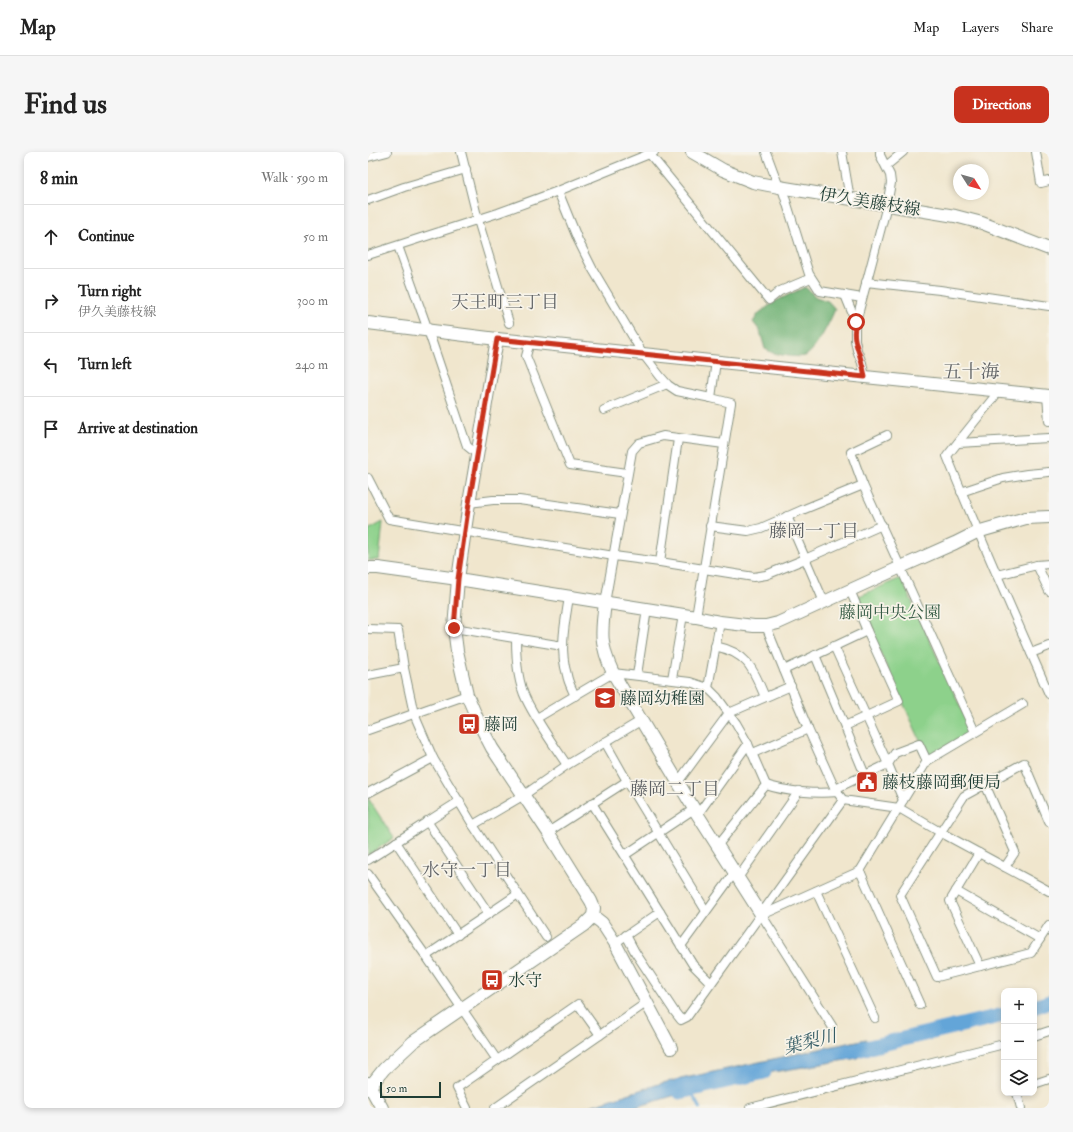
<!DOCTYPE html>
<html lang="en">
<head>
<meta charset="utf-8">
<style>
	body { margin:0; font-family:"IM FELL Double Pica","Noto Serif JP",serif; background:#f6f6f6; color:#222 }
	.controls { position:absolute; right:12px; bottom:12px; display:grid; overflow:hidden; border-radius:8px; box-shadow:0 2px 6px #0003 }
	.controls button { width:36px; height:36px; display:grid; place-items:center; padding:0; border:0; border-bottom:1px solid #e0e0e0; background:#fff; color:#222; font:20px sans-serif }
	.compass { position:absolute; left:585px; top:12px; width:36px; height:36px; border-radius:50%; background:#fff; box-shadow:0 2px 6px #0003; rotate:127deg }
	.scale { position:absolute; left:12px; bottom:10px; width:61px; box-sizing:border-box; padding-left:4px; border:2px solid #1f3d34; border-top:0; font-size:11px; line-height:14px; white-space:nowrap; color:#1f3d34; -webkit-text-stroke:3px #f7f3e8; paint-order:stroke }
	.stop { position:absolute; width:12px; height:12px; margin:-9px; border:3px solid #c8321e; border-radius:50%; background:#fff }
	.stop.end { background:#c8321e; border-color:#fff; box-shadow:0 1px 4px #0008 }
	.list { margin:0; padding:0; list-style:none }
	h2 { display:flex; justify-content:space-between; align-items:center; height:52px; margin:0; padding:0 16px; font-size:17px }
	h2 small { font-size:13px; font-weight:400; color:#767676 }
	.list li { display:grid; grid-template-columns:26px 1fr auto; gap:12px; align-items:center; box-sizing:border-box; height:64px; padding:0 16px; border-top:1px solid #e0e0e0 }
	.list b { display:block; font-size:15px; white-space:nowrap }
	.list p { margin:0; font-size:13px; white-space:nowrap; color:#767676 }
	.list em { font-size:13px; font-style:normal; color:#767676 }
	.icon { flex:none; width:22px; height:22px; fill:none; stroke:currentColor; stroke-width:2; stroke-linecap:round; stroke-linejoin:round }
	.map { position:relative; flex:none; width:681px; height:956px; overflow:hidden; border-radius:8px }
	header { display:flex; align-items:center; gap:24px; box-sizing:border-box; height:56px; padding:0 20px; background:#fff; border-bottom:1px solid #e0e0e0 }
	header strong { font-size:19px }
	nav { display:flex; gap:22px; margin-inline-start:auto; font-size:14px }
	.intro { display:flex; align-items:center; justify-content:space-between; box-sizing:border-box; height:96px; padding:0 24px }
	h1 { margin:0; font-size:28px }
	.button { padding:10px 18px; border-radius:8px; background:#c8321e; color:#fff; font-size:14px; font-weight:700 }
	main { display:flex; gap:24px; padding:0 24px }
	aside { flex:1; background:#fff; border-radius:8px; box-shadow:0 2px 6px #0003 }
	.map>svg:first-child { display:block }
	.green { fill:#8dd18b; stroke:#568760 }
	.forest { fill:#72b377; stroke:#487856 }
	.water { fill:#64a5d8; stroke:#427186 }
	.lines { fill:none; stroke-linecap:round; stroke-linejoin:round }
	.stream { stroke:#64a5d8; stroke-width:2.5 }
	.river { stroke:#64a5d8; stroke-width:15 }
	.street-casing { stroke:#889280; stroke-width:10 }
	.secondary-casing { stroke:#889280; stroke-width:14 }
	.street { stroke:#fff; stroke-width:8 }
	.secondary { stroke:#fff; stroke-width:12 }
	.route { stroke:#c8321e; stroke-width:5 }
	.labels { text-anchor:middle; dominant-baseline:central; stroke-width:3.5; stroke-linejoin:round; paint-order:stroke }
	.street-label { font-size:17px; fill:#1f3d34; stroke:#f7f3e8 }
	.park-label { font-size:17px; fill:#355b45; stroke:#f7f3e8 }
	.poi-label { font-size:17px; fill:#1f3d34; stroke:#f7f3e8; text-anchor:start }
	.neighbourhood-label { font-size:18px; fill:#5f6265; stroke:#f7f3e8 }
	.water-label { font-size:18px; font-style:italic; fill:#345c65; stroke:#f7f3e8 }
	.quarter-label { font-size:19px; fill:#5f6265; stroke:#f7f3e8 }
</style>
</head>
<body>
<header>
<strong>Map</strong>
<nav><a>Map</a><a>Layers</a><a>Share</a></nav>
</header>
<div class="intro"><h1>Find us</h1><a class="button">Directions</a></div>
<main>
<aside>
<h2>8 min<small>Walk · 590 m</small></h2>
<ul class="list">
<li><svg class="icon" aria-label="ahead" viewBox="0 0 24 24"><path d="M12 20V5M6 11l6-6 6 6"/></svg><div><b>Continue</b></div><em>50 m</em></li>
<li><svg class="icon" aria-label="right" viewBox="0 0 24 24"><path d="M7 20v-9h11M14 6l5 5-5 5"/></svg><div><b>Turn right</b><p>伊久美藤枝線</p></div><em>300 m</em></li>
<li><svg class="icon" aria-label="left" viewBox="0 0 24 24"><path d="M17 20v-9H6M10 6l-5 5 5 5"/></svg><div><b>Turn left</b></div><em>240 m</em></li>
<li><svg class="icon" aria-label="arrive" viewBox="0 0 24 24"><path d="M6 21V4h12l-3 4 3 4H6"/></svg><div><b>Arrive at destination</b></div></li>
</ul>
</aside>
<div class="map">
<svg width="681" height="956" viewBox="0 0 681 956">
	<rect width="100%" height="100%" fill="#f7f3e8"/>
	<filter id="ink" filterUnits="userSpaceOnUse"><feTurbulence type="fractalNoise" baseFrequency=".025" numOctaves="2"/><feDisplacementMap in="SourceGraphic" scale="8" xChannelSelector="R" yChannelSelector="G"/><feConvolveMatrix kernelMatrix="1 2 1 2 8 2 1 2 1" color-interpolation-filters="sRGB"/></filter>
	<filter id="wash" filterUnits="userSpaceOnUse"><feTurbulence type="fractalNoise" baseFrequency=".012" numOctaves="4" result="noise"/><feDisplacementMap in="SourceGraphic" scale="16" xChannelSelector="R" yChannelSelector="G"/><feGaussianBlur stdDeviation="0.9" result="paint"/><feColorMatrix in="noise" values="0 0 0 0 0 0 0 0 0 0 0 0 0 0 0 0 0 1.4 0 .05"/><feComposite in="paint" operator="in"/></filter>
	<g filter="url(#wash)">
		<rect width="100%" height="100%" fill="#f0e6cd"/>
		<g class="green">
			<path d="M15,370L11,408H0V378Z"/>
			<path d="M533,426L602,576L600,582L564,604L559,603L488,448L489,445Z"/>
			<path d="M0,646L26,686L0,703Z"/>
		</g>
		<path class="forest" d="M437,135L448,145L460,149L467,157C463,168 447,200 437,204C433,206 410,203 406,201C403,201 400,198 397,197L392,179L385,170L391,161L408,149Z"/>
		<path class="water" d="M498,887L490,906L387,923L331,936L265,956H216L294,931Z"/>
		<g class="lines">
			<path class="stream" d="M322,938L332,956"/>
			<g class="river">
				<path d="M666,855L681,850"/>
				<path d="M476,901L636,863"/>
				<path d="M312,940L396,920"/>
			</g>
		</g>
	</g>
	<g filter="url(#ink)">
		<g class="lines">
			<g class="street-casing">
				<g id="street">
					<path d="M93,0L110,68L141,171"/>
					<path d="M280,0L401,148L412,139L443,126"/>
					<path d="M398,0L411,35"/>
					<path d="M474,0L482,47"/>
					<path d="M668,0L673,31L681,29"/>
					<path d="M0,5L19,0"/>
					<path d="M518,14L535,0"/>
					<path d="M414,36L441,122L452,139L494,146"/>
					<path d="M190,39L210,88L224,116L275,202L292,224L300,233L309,239L343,246"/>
					<path d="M0,48L36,35L98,17"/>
					<path d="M30,94L60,178L99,294L110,303"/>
					<path d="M0,103L130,61L190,39L286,0"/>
					<path d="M498,130L572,138L681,154"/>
					<path d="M477,143L488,170"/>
					<path d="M162,190L158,204L202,313L259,321"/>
					<path d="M497,225L494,211L489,198L487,188V174L519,53L523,31L522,23L512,3V0"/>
					<path d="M631,239L579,304C611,384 646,463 681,542"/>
					<path d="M679,244L681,269"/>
					<path d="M236,258L299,232"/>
					<path d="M519,283L483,300L495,333L607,580"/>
					<path d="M590,291L681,286"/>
					<path d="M0,326L21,367L246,404L292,410L386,425L398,423L437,407L514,373"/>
					<path d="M593,340L635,326L659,322L681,320"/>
					<path d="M101,351L125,348H151L252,362"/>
					<path d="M419,364L456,450"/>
					<path d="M342,374L380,379L393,376L434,358L495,333"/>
					<path d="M292,410L310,287"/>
					<path d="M669,413L681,439"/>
					<path d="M629,423L669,413L681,412"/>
					<path d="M201,445C197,471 191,497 199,523C200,530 204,537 207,544"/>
					<path d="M237,451L264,299L271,291L295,284L356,292"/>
					<path d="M328,465L363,251L343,246L348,209"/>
					<path d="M86,476L195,494"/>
					<path d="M0,477L30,478L36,516L46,562L65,606L105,673L150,742L58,804"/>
					<path d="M148,486C148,504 150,531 158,547C169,570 185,592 199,613"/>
					<path d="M347,494C380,501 385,517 397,545"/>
					<path d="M466,494L520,612L467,637"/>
					<path d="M663,501L681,494"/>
					<path d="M447,503L497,623"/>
					<path d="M416,518L499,479"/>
					<path d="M0,523L36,516"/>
					<path d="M269,523L279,457"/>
					<path d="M304,527L315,463"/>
					<path d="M340,536L352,470"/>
					<path d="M169,566L245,521L322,530L340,536L349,545L368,571L380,592L398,633L349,694"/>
					<path d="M477,574L531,549L499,479L482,438"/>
					<path d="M0,578L99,543"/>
					<path d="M237,590L259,629L338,759"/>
					<path d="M385,601L440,577"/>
					<path d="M310,630L361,561L423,534"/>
					<path d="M617,632L647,700L637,715"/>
					<path d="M398,633C418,640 449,642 470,640"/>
					<path d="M0,641L65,606"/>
					<path d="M475,648L531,656L572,680L681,739"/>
					<path d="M535,648L520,612L527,601L551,592L559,609"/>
					<path d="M224,651L292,760"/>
					<path d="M330,662L380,592"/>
					<path d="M59,669L121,762"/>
					<path d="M681,670L656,611L596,644L532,743L569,825L663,801L681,773"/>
					<path d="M105,673L156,643L199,613L274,568"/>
					<path d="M180,680L259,629"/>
					<path d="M28,690L90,783"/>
					<path d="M611,701L582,749L612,814"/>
					<path d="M257,703L326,657"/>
					<path d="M0,708C31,689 61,668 92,649"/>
					<path d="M492,719L552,853"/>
					<path d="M0,722L58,804L129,908"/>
					<path d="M370,726L431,639"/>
					<path d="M448,739L507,866"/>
					<path d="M588,739L672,787"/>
					<path d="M150,742L178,785"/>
					<path d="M393,762L464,874"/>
					<path d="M394,763L492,719L559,609L655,552"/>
					<path d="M258,783L267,800L306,859L313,868L319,865L475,648L467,637L440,577L398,474"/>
					<path d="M247,791L292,760L325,813L343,831"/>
					<path d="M313,794L367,720"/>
					<path d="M666,884L681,879"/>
					<path d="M666,932L681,927"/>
					<path d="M649,941L653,956"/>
					<path d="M99,956L89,936L210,852L232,883"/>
					<path d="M127,956L278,851"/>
					<path d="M382,956L636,892"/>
				</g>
			</g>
			<g class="secondary-casing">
				<g id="secondary">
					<path d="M324,0L355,18L385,30L411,35L587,64L614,71L681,97"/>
					<path d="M0,171L129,187L681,244"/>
					<path d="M0,416H10L90,427L328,465L352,470L386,474H398L410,471L533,415L587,391L609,380L658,366L681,365"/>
					<path d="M237,451C233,481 232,493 245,521L326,657L393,762"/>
					<path d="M225,764L234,771L247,791L303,896"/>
					<path d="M0,931L14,956"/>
					<path d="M0,937L16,917L45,890L216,773L225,764L226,756L223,749L180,680L124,596L112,573L99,543L89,499L86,476L90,427L101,351L129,187"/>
				</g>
			</g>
			<use href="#street" class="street"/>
			<use href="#secondary" class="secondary"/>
		</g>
	</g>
	<g class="lines" filter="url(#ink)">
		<path class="route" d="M86,476L90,427L101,351L129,187L497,225C496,221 496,217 494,212C491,197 483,187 488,170"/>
	</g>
	<defs>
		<g id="school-square" transform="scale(1.15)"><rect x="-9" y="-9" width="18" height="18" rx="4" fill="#c8321e" stroke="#f7f3e8"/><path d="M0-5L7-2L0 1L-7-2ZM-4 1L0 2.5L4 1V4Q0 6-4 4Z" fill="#fff"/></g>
		<g id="bus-square" transform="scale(1.15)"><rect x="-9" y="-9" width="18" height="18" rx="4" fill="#c8321e" stroke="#f7f3e8"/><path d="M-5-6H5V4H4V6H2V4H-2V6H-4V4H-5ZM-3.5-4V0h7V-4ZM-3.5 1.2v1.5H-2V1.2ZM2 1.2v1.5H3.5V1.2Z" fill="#fff"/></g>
		<g id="civic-square" transform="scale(1.15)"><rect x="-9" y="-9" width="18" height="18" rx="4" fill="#c8321e" stroke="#f7f3e8"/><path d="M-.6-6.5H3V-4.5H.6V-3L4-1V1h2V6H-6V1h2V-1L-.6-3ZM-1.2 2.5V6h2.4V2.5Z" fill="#fff"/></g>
	</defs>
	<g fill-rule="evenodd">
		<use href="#school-square" x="237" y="546"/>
		<use href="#bus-square" x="101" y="572"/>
		<use href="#civic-square" x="499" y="630"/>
		<use href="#bus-square" x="124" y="828"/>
	</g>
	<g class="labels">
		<g class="street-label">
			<text transform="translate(502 50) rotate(9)">伊久美藤枝線</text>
		</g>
		<g class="park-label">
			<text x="522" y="460">藤岡中央公園</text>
		</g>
		<g class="poi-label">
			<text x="252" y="546">藤岡幼稚園</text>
			<text x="116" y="572">藤岡</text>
			<text x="514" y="630">藤枝藤岡郵便局</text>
			<text x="140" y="828">水守</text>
		</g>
		<g class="neighbourhood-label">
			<text x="137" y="150">天王町三丁目</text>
			<text x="446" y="379">藤岡一丁目</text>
			<text x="307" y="637">藤岡二丁目</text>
			<text x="99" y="718">水守一丁目</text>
		</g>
		<g class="water-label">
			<text transform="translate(442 890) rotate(-14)">葉梨川</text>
		</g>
		<g class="quarter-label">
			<text x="603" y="220">五十海</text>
		</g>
	</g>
</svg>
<div class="controls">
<button>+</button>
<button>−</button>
<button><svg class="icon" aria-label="layers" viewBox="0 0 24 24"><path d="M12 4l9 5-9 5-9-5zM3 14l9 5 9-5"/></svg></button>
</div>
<svg class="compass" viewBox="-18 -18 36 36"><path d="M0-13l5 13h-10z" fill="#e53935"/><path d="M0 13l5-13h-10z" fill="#767676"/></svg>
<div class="scale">50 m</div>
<div class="stop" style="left:488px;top:170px"></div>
<div class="stop end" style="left:86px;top:476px"></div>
</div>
</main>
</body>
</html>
